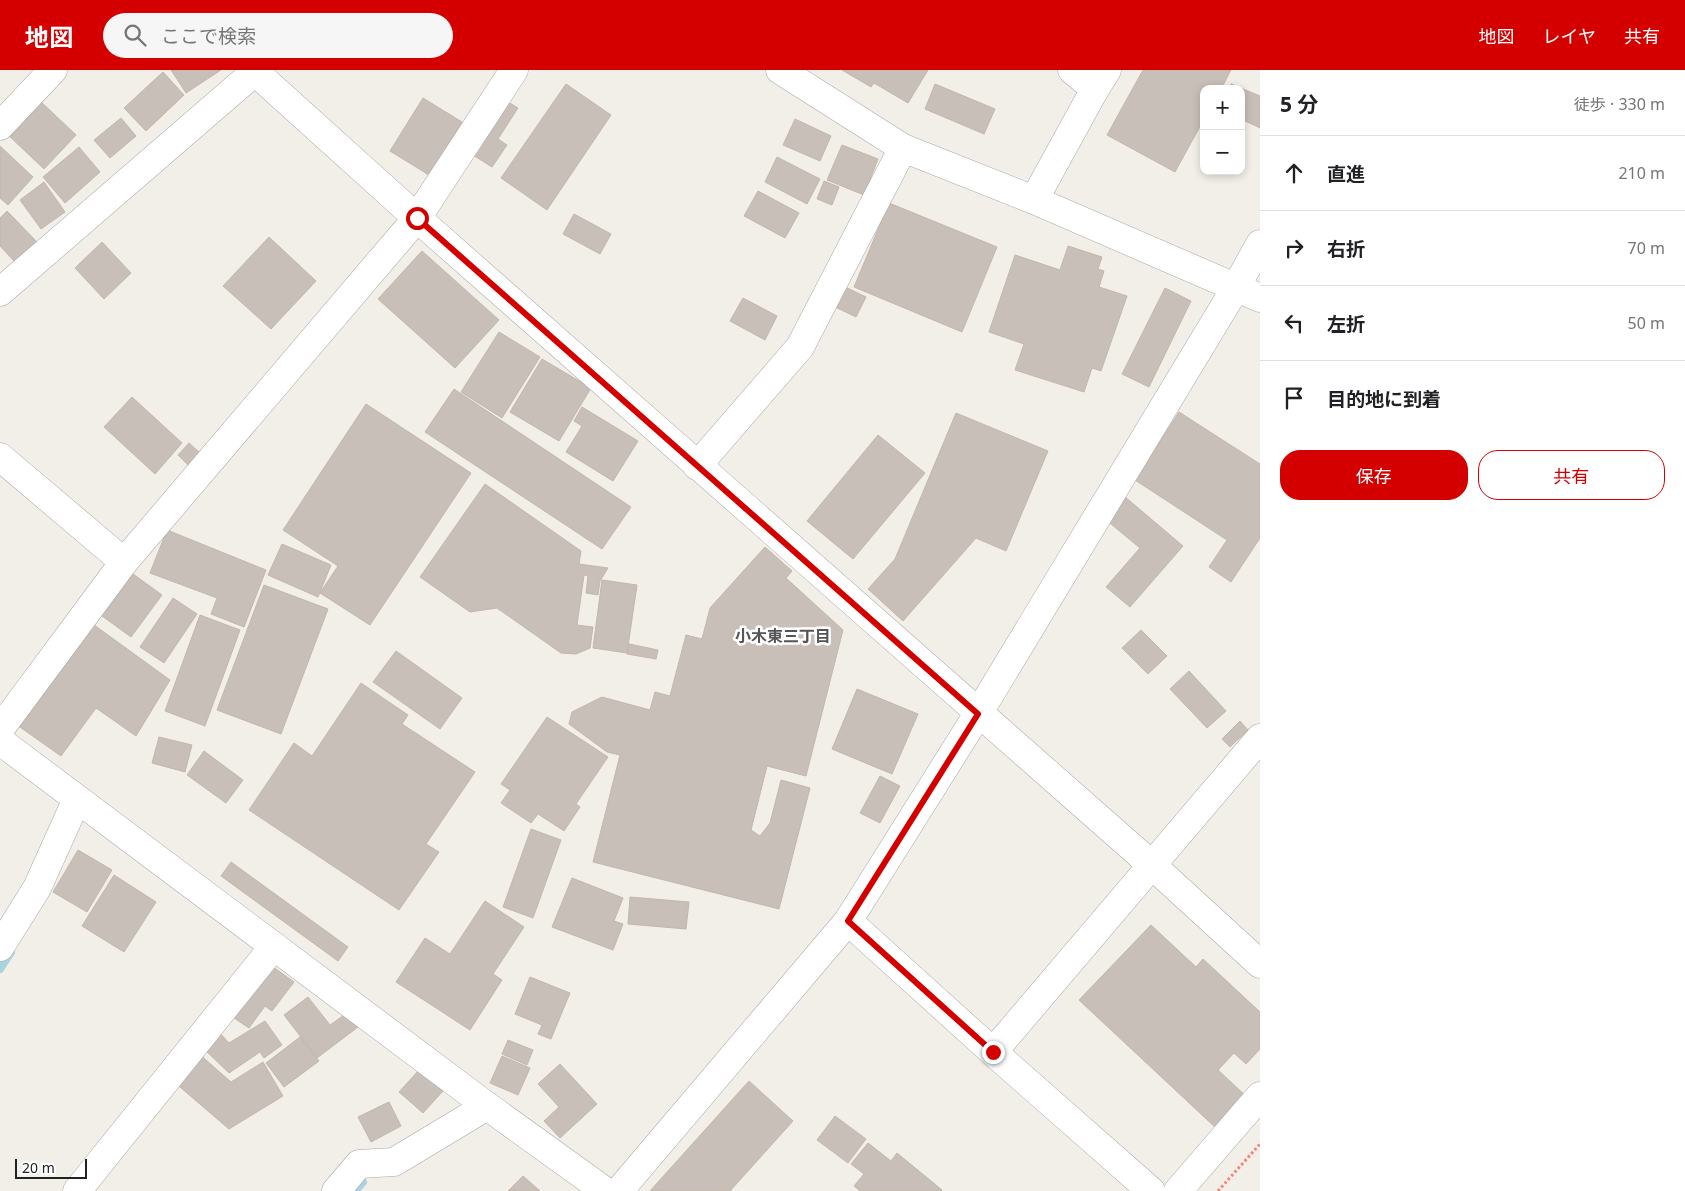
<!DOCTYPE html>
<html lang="ja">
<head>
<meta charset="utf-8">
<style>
	body { margin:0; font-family:"Noto Sans","Noto Sans JP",sans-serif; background:#f6f6f6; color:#202124 }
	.controls { position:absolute; right:15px; top:15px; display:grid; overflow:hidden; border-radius:10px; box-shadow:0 2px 8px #0003 }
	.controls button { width:45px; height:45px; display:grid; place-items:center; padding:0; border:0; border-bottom:1px solid #e0e0e0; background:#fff; color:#202124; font:25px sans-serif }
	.scale { position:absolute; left:15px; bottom:12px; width:72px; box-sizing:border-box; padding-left:5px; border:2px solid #222; border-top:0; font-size:14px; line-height:18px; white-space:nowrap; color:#222; -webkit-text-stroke:4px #fff; paint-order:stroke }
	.stop { position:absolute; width:15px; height:15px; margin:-11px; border:4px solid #d40000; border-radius:50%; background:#fff }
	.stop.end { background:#d40000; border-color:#fff; box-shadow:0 1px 5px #0008 }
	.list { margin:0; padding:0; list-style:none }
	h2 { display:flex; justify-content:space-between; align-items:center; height:65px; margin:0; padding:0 20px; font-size:21px }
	h2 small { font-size:16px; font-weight:400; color:#757577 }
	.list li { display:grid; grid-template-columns:32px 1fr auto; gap:15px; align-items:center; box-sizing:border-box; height:75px; padding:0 20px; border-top:1px solid #e0e0e0 }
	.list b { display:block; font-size:19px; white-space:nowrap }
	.list em { font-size:16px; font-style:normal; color:#757577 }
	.actions { display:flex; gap:10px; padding:15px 20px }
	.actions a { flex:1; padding:11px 0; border:1px solid #d40000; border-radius:20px; text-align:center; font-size:18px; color:#d40000 }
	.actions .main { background:#d40000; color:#fff }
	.icon { flex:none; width:28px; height:28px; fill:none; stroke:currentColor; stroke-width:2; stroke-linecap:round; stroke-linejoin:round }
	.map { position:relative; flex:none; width:1260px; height:1121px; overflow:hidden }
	header { display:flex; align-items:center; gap:30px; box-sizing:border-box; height:70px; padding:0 25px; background:#d40000; color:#fff }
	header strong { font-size:24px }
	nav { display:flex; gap:28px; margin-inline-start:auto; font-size:18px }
	.search { width:350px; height:45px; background:#f6f6f6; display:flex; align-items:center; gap:12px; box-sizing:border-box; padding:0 18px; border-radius:28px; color:#757577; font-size:19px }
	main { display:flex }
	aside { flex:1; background:#fff }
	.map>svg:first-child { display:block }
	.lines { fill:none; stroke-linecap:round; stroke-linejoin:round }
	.stream { stroke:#aad3df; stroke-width:8 }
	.building { fill:#c7bfb8; stroke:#c4b6ab }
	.minor-casing { stroke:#a9a9a9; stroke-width:29 }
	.path { stroke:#fa8072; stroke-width:3; stroke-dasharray:2.5 2.5; stroke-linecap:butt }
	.minor { stroke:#fff; stroke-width:28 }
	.route { stroke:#d40000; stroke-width:6 }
	.labels { text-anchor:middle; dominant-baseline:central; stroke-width:5; stroke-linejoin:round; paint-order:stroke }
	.neighbourhood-label { font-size:16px; font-weight:bold; fill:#555; stroke:#fff }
</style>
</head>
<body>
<header>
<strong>地図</strong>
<div class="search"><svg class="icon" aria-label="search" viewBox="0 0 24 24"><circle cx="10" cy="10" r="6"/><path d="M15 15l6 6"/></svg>ここで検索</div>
<nav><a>地図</a><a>レイヤ</a><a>共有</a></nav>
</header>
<main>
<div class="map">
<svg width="1260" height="1121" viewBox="0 0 1260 1121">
	<rect width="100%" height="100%" fill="#f2efe9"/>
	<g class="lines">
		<g class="stream">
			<path d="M0,899L11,882"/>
			<path d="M355,1121L363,1112"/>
		</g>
	</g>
	<g class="building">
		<path d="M171,0H221L186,23Z"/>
		<path d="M842,0H928L908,33L874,13L871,17Z"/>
		<path d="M1143,0H1231L1221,19H1204V49L1175,102L1107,65Z"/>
		<path d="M163,2L184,25L146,61L124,38Z"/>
		<path d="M566,14L611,45L547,140L501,108Z"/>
		<path d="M935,14L995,39L984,64L925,39Z"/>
		<path d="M1231,14L1260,26V58L1241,49V19H1229Z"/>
		<path d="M37,28L76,65L44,99L5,62Z"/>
		<path d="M423,28L462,52L429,105L390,81Z"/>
		<path d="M508,32L518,38L498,69L507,75L492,97L473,85Z"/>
		<path d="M121,48L136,66L110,88L94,70Z"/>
		<path d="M795,49L831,66L820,91L783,75Z"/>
		<path d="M842,75L878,89L864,125L827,110Z"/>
		<path d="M0,76L33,107L8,135L0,128Z"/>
		<path d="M79,77L100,102L65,133L43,107Z"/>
		<path d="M777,87L820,109L807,134L765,112Z"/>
		<path d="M824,111L839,117L832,135L817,129Z"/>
		<path d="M44,112L65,142L41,159L20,130Z"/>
		<path d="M758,121L799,143L785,168L744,146Z"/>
		<path d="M889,133L997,177L962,262L854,217Z"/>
		<path d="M7,141L37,172L16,193L0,176V148Z"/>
		<path d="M574,144L611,164L600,184L563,164Z"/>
		<path d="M269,167L316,211L271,259L223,216Z"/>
		<path d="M102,172L131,203L104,229L75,198Z"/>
		<path d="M1068,176L1102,187L1098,199L1104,201L1099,217L1127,226L1101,301L1092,298L1084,322L1015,300L1024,274L989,262L1015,185L1060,200Z"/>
		<path d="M422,181L499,250L455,298L378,229Z"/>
		<path d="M841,215L866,227L856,247L831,235Z"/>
		<path d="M1165,218L1191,231L1149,317L1122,304Z"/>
		<path d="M743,228L777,246L765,270L730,251Z"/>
		<path d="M499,262L540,287L502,348L461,322Z"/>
		<path d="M542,289L591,318L559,371L510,342Z"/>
		<path d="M454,319L631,437L602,479L425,362Z"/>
		<path d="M132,327L182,373L155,404L104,357Z"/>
		<path d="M366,334L471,403L370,555L320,523L338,496L283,460Z"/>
		<path d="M582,337L638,371L613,411L566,382L582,356L574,351Z"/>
		<path d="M1179,342L1260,394V468L1231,512L1209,497L1227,470L1135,410Z"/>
		<path d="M956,343L1048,381L1006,481L976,468L903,551L868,519L895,489Z"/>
		<path d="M878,365L925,403L853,489L807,451Z"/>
		<path d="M189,373L200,383L189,396L178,385Z"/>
		<path d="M485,414L581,481L579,494L608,498L600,511L598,525L586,523L588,506L584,505L577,555L593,557L590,578L576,584L561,583L497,538L470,542L420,507Z"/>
		<path d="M1124,426L1183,476L1130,537L1106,517L1140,478L1105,449Z"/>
		<path d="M167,460L266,500L244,557L211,544L217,528L150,503Z"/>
		<path d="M282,474L331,495L318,527L268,505Z"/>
		<path d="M765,477L792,501L786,508L843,560L806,706L767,696L751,760L760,766L770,753L781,710L810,718L779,839L593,792L620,685L607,682L569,654L572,642L602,627L650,640L655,622L670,626L686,565L702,569L710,538Z"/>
		<path d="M129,501L162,525L131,567L98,543Z"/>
		<path d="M602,510L637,515L627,583L593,578Z"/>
		<path d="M264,515L328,539L281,664L217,640Z"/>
		<path d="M173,528L197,544L164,593L140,577Z"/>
		<path d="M200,545L240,560L205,656L165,641Z"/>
		<path d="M90,552L170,610L136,666L96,638L61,686L17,655Z"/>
		<path d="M1141,560L1167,586L1148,604L1122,578Z"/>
		<path d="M629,574L658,580L656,589L627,584Z"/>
		<path d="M396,581L462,628L440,659L373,612Z"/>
		<path d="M1189,601L1226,641L1207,658L1170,619Z"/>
		<path d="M361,613L408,645L402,654L475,702L426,774L439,782L399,840L249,740L294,673L312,686Z"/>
		<path d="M857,619L918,644L892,704L832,679Z"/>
		<path d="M547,647L608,687L576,734L580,737L564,761L538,744L531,753L501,733L510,720L501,714Z"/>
		<path d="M1240,651L1248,660L1230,677L1222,669Z"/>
		<path d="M159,667L192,675L185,702L152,693Z"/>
		<path d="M204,681L243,710L226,733L187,705Z"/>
		<path d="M880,706L900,716L880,753L860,743Z"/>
		<path d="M531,759L561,770L533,848L503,837Z"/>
		<path d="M78,780L112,800L87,842L53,822Z"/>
		<path d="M231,792L348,877L338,891L221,806Z"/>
		<path d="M114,805L156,832L124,882L82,856Z"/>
		<path d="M572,808L623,828L614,851L623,854L613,880L552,857Z"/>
		<path d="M630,827L689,832L686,859L628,854Z"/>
		<path d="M485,831L524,857L493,904L502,910L470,960L396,912L425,868L450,884Z"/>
		<path d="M1151,855L1196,897L1203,889L1260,942V979L1246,994L1234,983L1218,1000L1247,1027L1217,1059L1079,930Z"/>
		<path d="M269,894L294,912L272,941L265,936L249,958L231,946Z"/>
		<path d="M530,907L570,923L551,969L538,964L542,955L515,944Z"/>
		<path d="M308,927L330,955L347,943L358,957L317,988L284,945Z"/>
		<path d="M265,951L282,975L264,988L260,982L229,1003L203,978L217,960L229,973Z"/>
		<path d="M300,967L319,991L284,1017L266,993Z"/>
		<path d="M508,970L533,980L527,995L502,984Z"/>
		<path d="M198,983L231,1012L263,992L283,1026L229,1059L173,1011Z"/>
		<path d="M502,986L530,998L518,1025L490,1013Z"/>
		<path d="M560,994L597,1034L560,1068L544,1051L559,1037L538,1014Z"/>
		<path d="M419,1000L443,1021L423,1043L399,1022Z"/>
		<path d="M749,1011L793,1051L730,1121H650Z"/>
		<path d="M389,1032L401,1056L371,1072L358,1047Z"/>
		<path d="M835,1046L866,1069L848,1093L817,1070Z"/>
		<path d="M868,1073L891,1091L897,1083L942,1120L941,1121H860L854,1116L864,1104L851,1094Z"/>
		<path d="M523,1106L540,1121H508Z"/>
	</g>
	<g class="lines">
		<g class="minor-casing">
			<g id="minor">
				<path d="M253,0L417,148L1153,796L1260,894"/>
				<path d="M780,0L903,78L1034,130L1260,228"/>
				<path d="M1072,0L1095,19"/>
				<path d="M0,56L53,0"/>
				<path d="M1034,130L1095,19L1107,0"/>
				<path d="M0,222L257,0"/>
				<path d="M0,387L124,492"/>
				<path d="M697,396L800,277L903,78"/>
				<path d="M0,659L124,492L417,148L514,0"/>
				<path d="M0,671L487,1036L605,1121"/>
				<path d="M848,851L993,982L1151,1121"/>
				<path d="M0,877L37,818L77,729"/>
				<path d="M993,982L1260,668"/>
				<path d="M77,1121L274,876"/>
				<path d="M336,1121L359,1094L394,1092L487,1036"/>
				<path d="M619,1121L848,851L978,644L1235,219L1260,174"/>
				<path d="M1178,1121L1260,1026"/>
			</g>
		</g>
		<path class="path" d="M1218,1121L1260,1074"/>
		<use href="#minor" class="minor"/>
	</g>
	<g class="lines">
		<path class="route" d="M417,148L978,644L848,851L993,982"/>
	</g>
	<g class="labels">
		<g class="neighbourhood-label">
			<text x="783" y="566">小木東三丁目</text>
		</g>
	</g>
</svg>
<div class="controls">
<button>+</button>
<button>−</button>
</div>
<div class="scale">20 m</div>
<div class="stop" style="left:417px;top:148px"></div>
<div class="stop end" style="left:993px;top:982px"></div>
</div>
<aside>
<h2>5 分<small>徒歩 · 330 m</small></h2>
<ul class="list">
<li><svg class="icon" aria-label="ahead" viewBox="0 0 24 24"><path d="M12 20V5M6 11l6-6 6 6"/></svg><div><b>直進</b></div><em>210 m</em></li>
<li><svg class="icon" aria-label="right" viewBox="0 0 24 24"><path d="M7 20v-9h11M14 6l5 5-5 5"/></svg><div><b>右折</b></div><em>70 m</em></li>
<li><svg class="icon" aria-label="left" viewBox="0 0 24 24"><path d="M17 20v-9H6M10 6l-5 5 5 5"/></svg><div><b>左折</b></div><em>50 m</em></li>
<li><svg class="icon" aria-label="arrive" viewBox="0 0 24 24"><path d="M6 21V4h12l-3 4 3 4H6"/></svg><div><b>目的地に到着</b></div></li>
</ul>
<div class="actions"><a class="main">保存</a><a>共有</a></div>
</aside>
</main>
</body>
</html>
